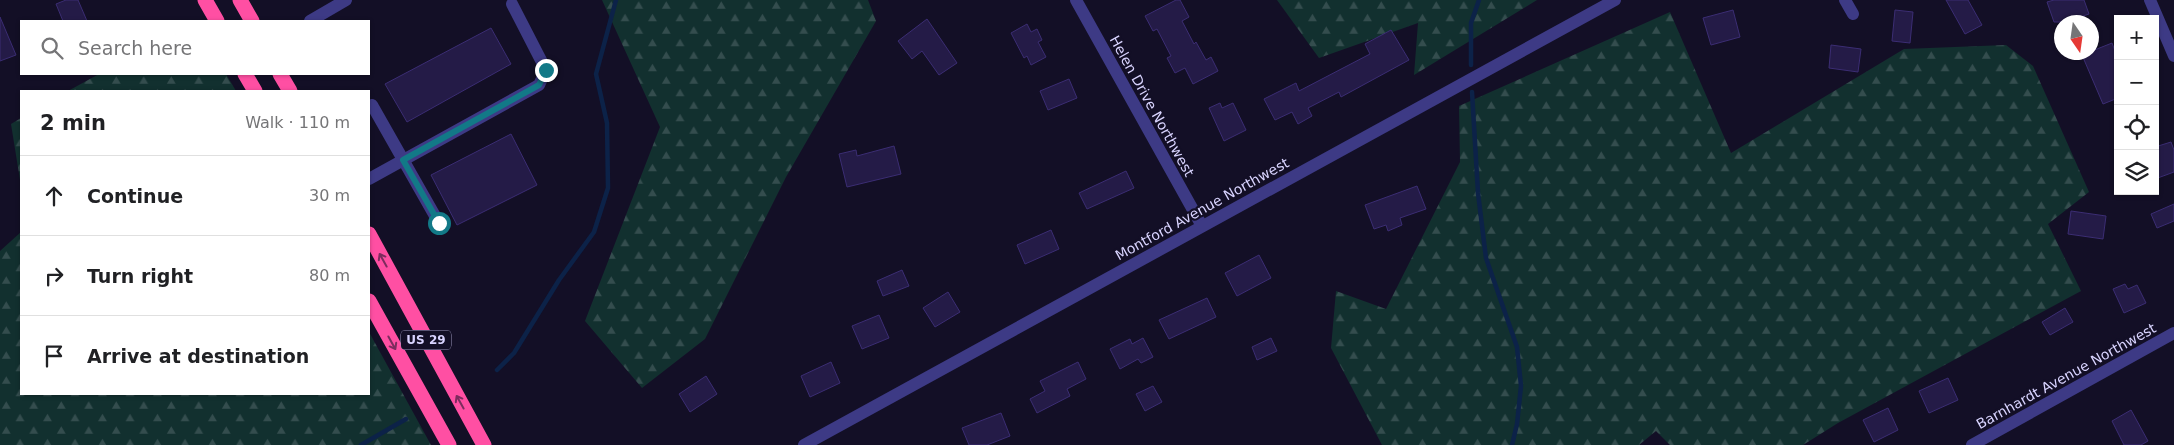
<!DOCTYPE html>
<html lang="en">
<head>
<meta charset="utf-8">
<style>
	body { margin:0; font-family:"DejaVu Sans",sans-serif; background:#f2f2f2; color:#202124 }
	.controls { position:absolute; right:15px; top:15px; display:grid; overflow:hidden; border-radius:0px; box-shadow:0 1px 4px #0004 }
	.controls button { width:45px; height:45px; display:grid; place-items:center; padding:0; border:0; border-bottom:1px solid #e0e0e0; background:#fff; color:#202124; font:25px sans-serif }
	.compass { position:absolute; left:2054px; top:15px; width:45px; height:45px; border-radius:50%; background:#fff; box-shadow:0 1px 4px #0004; rotate:167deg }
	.stop { position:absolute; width:15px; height:15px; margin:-11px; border:4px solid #127987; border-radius:50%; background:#fff }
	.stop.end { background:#127987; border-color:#fff; box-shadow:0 1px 5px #0008 }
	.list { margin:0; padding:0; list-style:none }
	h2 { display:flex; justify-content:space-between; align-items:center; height:65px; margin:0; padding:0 20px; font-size:21px }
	h2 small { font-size:16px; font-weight:400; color:#757577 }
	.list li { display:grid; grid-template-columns:32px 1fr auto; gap:15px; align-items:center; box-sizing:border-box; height:80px; padding:0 20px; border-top:1px solid #e0e0e0 }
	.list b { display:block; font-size:19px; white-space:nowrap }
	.list em { font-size:16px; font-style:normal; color:#757577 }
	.icon { flex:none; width:28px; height:28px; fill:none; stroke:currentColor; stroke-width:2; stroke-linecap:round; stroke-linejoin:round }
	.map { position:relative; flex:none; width:2174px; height:445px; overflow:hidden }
	.search { position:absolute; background:#fff; box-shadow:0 1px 4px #0004; left:20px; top:20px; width:350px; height:55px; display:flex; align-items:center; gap:12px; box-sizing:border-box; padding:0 18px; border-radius:0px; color:#757577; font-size:19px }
	.panel { position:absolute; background:#fff; box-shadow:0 1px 4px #0004; left:20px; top:90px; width:350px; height:305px; border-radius:0px }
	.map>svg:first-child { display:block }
	.forest { fill:url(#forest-firs) }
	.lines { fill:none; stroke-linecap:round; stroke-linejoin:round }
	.stream { stroke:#0c2248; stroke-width:4.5 }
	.building { fill:#241b47; stroke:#3b2d73 }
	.minor { stroke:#3d3a85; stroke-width:12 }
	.highway { stroke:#ff4fa3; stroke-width:15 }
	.oneway { stroke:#7d2c5e }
	.route { stroke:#127987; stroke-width:6 }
	.labels { text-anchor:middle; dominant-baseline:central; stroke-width:4.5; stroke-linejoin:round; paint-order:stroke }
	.shield { fill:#130f26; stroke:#9e99be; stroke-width:1 }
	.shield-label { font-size:12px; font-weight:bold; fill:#d9d4ff }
	.street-label { font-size:14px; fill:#d9d4ff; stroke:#130f26 }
</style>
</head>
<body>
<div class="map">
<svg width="2174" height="445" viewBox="0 0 2174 445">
	<defs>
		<pattern id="forest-firs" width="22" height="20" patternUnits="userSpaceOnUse" patternTransform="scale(1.25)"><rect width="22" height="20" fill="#12302f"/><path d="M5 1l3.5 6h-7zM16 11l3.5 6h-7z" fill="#344d4e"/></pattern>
	</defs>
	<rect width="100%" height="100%" fill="#130f26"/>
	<g class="forest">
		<path d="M602,0H868L876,21L786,177L705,339L642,388L585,321L660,127Z"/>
		<path d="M1277,0H1537L1414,75L1418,23L1319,58Z"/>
		<path d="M1670,12L1731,153L1904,49L2006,45L2033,66L2089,192L2048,224L2081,291L1838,423L1803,445H1670L1656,431L1639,445H1382L1331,348L1336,291L1386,309L1460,162L1459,106Z"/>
		<path d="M99,74H226L236,91H68Z"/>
		<path d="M21,118V186L11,124Z"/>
		<path d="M21,232V394H369V332L431,445H0V251Z"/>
	</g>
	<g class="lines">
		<g class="stream">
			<path d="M1471,65V23L1479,0"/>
			<path d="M1472,92L1478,193L1486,258L1517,347L1521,386L1517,424L1512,445"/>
			<path d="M497,370L514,353L559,280L594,232L608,188L607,123L596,74L616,0"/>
			<path d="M361,445L406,419"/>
		</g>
	</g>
	<g class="building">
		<path d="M66,0H78L87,21H63L56,4Z"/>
		<path d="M1176,0H1180L1189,17L1182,21L1194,44L1196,42L1206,60L1211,57L1218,71L1193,84L1185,68L1175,73L1167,58L1171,56L1157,29L1153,31L1145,16Z"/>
		<path d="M1946,0H1968L1982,25L1965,34Z"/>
		<path d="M2054,0H2084L2089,14L2066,22H2054L2047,2Z"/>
		<path d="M1733,10L1740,37L1711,45L1703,18Z"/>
		<path d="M1895,10L1913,12L1910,43L1892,41Z"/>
		<path d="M0,17L16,55L0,61Z"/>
		<path d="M927,19L957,63L939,75L922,51L912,59L898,41Z"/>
		<path d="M1027,24L1031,32L1037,29L1042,40L1038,42L1046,57L1031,65L1027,56L1024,58L1011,33Z"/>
		<path d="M491,28L511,64L407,122L385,84Z"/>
		<path d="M1391,30L1409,60L1341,97L1339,92L1308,108L1312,116L1298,124L1292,112L1275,120L1264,99L1296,83L1299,91L1370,54L1365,44Z"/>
		<path d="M2112,43L2115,51L2118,50V98L2103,104L2082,55Z"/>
		<path d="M1831,45L1861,49L1858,72L1829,68Z"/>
		<path d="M1069,79L1077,98L1048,110L1040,91Z"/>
		<path d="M1220,103L1222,108L1233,103L1246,130L1224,141L1209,108Z"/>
		<path d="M511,134L537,185L457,225L431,175Z"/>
		<path d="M2171,142L2174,150V172L2155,179V147Z"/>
		<path d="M894,146L901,174L847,187L839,154L856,150L857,156Z"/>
		<path d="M1126,171L1134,188L1087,209L1079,193Z"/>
		<path d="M1417,186L1426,209L1400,218L1402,225L1388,231L1386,225L1374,229L1365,205Z"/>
		<path d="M2174,204V221L2157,228L2151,214Z"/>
		<path d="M2071,211L2106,216L2103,239L2068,234Z"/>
		<path d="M1051,230L1059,249L1025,264L1017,245Z"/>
		<path d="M1259,255L1271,278L1237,296L1225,273Z"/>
		<path d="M902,270L909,286L883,296L877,281Z"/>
		<path d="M2125,284L2128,289L2137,285L2146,303L2124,313L2113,289Z"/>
		<path d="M948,292L960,312L935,327L923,308Z"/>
		<path d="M1207,298L1216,317L1169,339L1159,320Z"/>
		<path d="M2065,308L2073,322L2050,335L2042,322Z"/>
		<path d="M879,315L889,338L862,349L852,326Z"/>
		<path d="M1143,338L1153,357L1141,363L1138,359L1120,369L1110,349L1130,339L1132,344Z"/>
		<path d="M1271,338L1277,351L1257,360L1252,347Z"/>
		<path d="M831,362L840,383L810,397L801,376Z"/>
		<path d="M1078,362L1086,379L1067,389L1070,396L1037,413L1030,399L1045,391L1040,381Z"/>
		<path d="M706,376L717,394L690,412L679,394Z"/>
		<path d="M1948,378L1958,400L1929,413L1919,391Z"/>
		<path d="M1153,386L1162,402L1145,411L1136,394Z"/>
		<path d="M1888,408L1898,430L1874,442L1863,420Z"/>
		<path d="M2131,410L2148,441L2141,445H2124L2112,421Z"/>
		<path d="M1001,413L1010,436L987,445H969L962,428Z"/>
	</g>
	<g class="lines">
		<g class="minor">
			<path d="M1076,0L1202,226"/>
			<path d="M1845,0L1853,14"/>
			<path d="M2150,0L2174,56"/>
			<path d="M310,21L346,0"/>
			<path d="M372,105L439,223"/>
			<path d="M369,179L539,85L546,70L512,4"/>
			<path d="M804,445L1615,0"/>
			<path d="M1972,445L2174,333"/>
		</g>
		<g class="highway">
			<path d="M205,0L217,21"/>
			<path d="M240,0L252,21"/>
			<path d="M245,74L255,91"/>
			<path d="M280,74L290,91"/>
			<path d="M369,234L484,445"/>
			<path d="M369,301L449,445"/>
		</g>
	</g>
	<defs><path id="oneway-shaft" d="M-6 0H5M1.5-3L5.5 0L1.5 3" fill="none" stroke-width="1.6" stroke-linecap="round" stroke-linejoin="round" transform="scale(1.25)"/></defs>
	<g class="oneway">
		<use href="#oneway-shaft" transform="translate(383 260) rotate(-119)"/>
		<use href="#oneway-shaft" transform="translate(392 343) rotate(61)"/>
		<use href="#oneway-shaft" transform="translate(460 402) rotate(-119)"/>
	</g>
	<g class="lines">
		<path class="route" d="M439,223L403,160L539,85L546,70"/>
	</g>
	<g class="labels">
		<rect class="shield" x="401" y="330.5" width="50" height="19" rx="4"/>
		<g class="shield-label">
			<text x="426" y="340">US 29</text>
		</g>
		<g class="street-label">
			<text transform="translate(1152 106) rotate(61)">Helen Drive Northwest</text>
			<text transform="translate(1202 209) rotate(-29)">Montford Avenue Northwest</text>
			<text transform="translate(2066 376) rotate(-29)">Barnhardt Avenue Northwest</text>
		</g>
	</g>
</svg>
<div class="controls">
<button>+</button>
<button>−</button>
<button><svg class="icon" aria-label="locate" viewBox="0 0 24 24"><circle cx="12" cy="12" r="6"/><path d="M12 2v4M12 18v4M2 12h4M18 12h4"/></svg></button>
<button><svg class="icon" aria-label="layers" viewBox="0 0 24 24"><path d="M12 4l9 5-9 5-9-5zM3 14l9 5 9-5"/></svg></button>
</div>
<svg class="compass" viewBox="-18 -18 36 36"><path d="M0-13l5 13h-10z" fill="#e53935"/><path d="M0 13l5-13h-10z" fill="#757577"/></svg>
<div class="stop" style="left:439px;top:223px"></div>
<div class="stop end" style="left:546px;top:70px"></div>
<div class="search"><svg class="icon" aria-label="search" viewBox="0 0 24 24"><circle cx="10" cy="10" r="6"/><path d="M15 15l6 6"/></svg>Search here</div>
<section class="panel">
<h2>2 min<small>Walk · 110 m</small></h2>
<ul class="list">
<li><svg class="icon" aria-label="ahead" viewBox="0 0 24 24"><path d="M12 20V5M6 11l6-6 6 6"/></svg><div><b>Continue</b></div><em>30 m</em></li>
<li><svg class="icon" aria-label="right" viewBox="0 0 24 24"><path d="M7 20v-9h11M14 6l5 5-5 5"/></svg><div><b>Turn right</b></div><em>80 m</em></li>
<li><svg class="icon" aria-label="arrive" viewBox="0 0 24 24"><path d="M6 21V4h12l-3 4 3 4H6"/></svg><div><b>Arrive at destination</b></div></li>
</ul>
</section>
</div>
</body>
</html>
